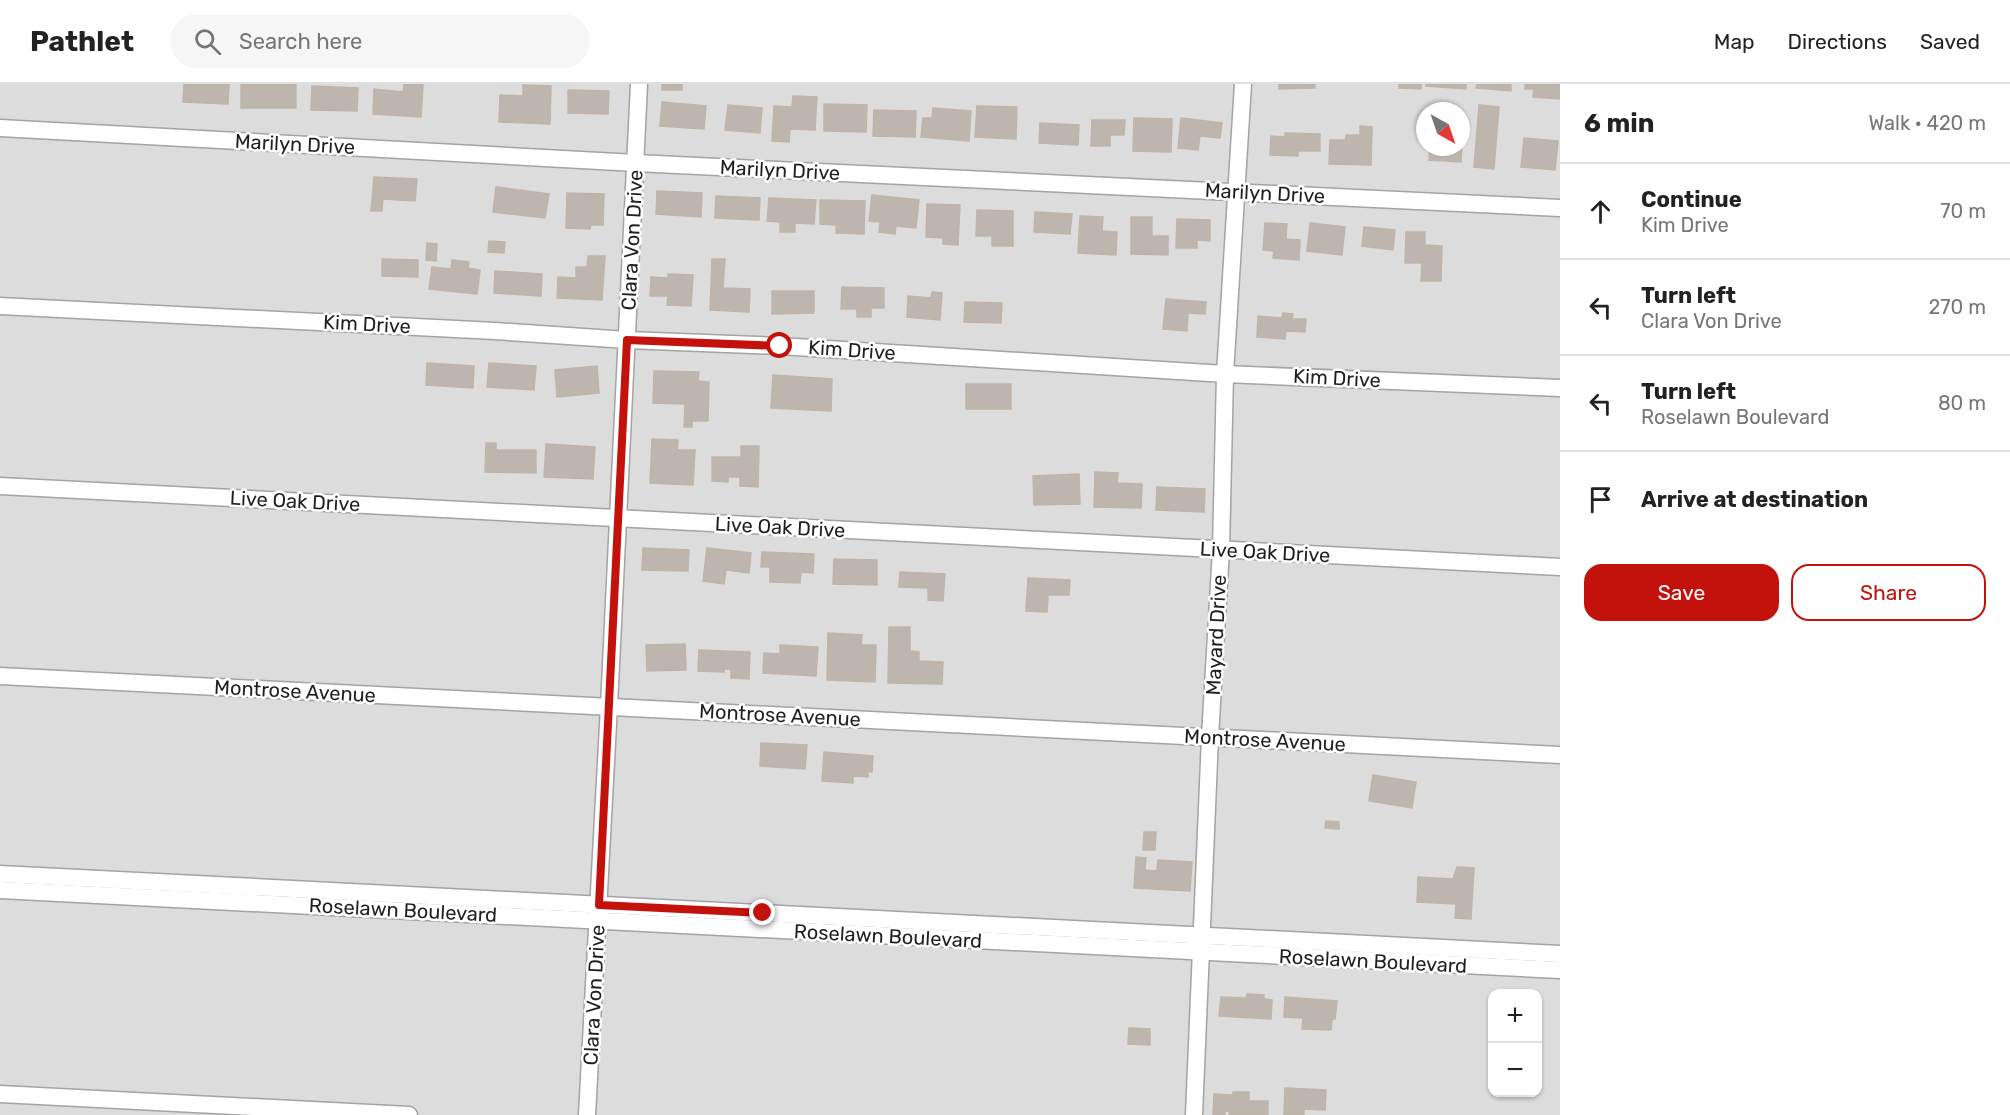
<!DOCTYPE html>
<html lang="en">
<head>
<meta charset="utf-8">
<style>
	body { margin:0; font-family:Rubik,sans-serif; background:#f6f6f6; color:#222 }
	.controls { position:absolute; right:18px; bottom:18px; display:grid; overflow:hidden; border-radius:12px; box-shadow:0 2px 4px #0004 }
	.controls button { width:54px; height:54px; display:grid; place-items:center; padding:0; border:0; border-bottom:2px solid #e0e0e0; background:#fff; color:#222; font:30px sans-serif }
	.compass { position:absolute; left:1416px; top:18px; width:54px; height:54px; border-radius:50%; background:#fff; box-shadow:0 2px 4px #0004; rotate:140deg }
	.stop { position:absolute; width:18px; height:18px; margin:-14px; border:4px solid #c3110b; border-radius:50%; background:#fff }
	.stop.end { background:#c3110b; border-color:#fff; box-shadow:0 2px 6px #0008 }
	.list { margin:0; padding:0; list-style:none }
	h2 { display:flex; justify-content:space-between; align-items:center; height:78px; margin:0; padding:0 24px; font-size:26px }
	h2 small { font-size:20px; font-weight:400; color:#767676 }
	.list li { display:grid; grid-template-columns:39px 1fr auto; gap:18px; align-items:center; box-sizing:border-box; height:96px; padding:0 24px; border-top:2px solid #e0e0e0 }
	.list b { display:block; font-size:22px; white-space:nowrap }
	.list p { margin:0; font-size:20px; white-space:nowrap; color:#767676 }
	.list em { font-size:20px; font-style:normal; color:#767676 }
	.actions { display:flex; gap:12px; padding:18px 24px }
	.actions a { flex:1; padding:14px 0; border:2px solid #c3110b; border-radius:18px; text-align:center; font-size:21px; color:#c3110b }
	.actions .main { background:#c3110b; color:#fff }
	.icon { flex:none; width:33px; height:33px; fill:none; stroke:currentColor; stroke-width:2; stroke-linecap:round; stroke-linejoin:round }
	.map { position:relative; flex:none; width:1560px; height:1031px; overflow:hidden }
	header { display:flex; align-items:center; gap:36px; box-sizing:border-box; height:84px; padding:0 30px; background:#fff; border-bottom:2px solid #e0e0e0 }
	header strong { font-size:28px }
	nav { display:flex; gap:33px; margin-inline-start:auto; font-size:21px }
	.search { width:420px; height:54px; background:#f6f6f6; display:flex; align-items:center; gap:15px; box-sizing:border-box; padding:0 21px; border-radius:33px; color:#767676; font-size:22px }
	main { display:flex }
	aside { flex:1; background:#fff }
	.map>svg:first-child { display:block }
	.residential { fill:#dddcdc; fill-rule:evenodd }
	.building { fill:#bcb6af; stroke:#c0b4a9; stroke-width:1.5 }
	.lines { fill:none; stroke-linecap:round; stroke-linejoin:round }
	.minor-casing { stroke:#a3a3a3; stroke-width:19 }
	.minor { stroke:#fff; stroke-width:16 }
	.route { stroke:#c3110b; stroke-width:8 }
	.labels { text-anchor:middle; dominant-baseline:central; stroke-width:5; stroke-linejoin:round; paint-order:stroke }
	.street-label { font-size:20px; fill:#1f1f1f; stroke:#fff }
</style>
</head>
<body>
<header>
<strong>Pathlet</strong>
<div class="search"><svg class="icon" aria-label="search" viewBox="0 0 24 24"><circle cx="10" cy="10" r="6"/><path d="M15 15l6 6"/></svg>Search here</div>
<nav><a>Map</a><a>Directions</a><a>Saved</a></nav>
</header>
<main>
<div class="map">
<svg width="1560" height="1031" viewBox="0 0 1560 1031">
	<rect width="100%" height="100%" fill="#efece6"/>
	<path class="residential" d="M0,0H1560V1031H0ZM1425,27H1461V63H1425ZM1492,910H1538V1008H1492Z"/>
	<g class="building">
		<path d="M184,0H229L228,20L183,18Z"/>
		<rect x="241" y="0" width="55" height="24"/>
		<path d="M404,0H423L421,33L373,30L374,5L403,8Z"/>
		<rect x="662" y="0" width="20" height="6"/>
		<path d="M1279,0H1315V4L1279,5Z"/>
		<path d="M1399,0H1421V5L1399,4Z"/>
		<path d="M1426,0H1466V5L1426,2Z"/>
		<path d="M1477,0H1511V7L1476,4Z"/>
		<path d="M1525,0H1560V15L1533,13L1534,5H1525Z"/>
		<path d="M523,1L551,2L550,40L499,38L500,11L523,12Z"/>
		<path d="M312,2L358,4L357,27L311,26Z"/>
		<path d="M568,6L609,7L608,30L568,29Z"/>
		<path d="M793,12L817,13L815,46L790,45L789,58L772,57L774,22L792,23Z"/>
		<path d="M662,18L706,22L704,45L660,42Z"/>
		<path d="M824,20L867,21L866,48L824,47Z"/>
		<path d="M728,21L762,24L760,49L725,46Z"/>
		<path d="M1479,21L1499,23L1494,85L1474,83Z"/>
		<path d="M977,22L1017,23L1016,55L975,53Z"/>
		<path d="M933,24L971,27L969,57L921,53L923,34H932Z"/>
		<path d="M874,26L916,27L915,53L873,52Z"/>
		<path d="M1134,34L1172,35L1171,68L1133,67Z"/>
		<path d="M1181,34L1222,39L1220,54L1200,52L1198,66L1178,64Z"/>
		<path d="M1092,36H1125L1124,51H1110V62H1091Z"/>
		<path d="M1040,39L1079,41L1078,61L1039,59Z"/>
		<path d="M1360,42L1372,43L1371,81L1329,80L1330,56H1346V51H1360Z"/>
		<path d="M1285,49L1320,50V67H1298V72L1270,71L1271,52L1285,53Z"/>
		<path d="M1524,54L1558,57L1555,86L1521,83Z"/>
		<path d="M1461,59H1462L1461,78L1429,76L1430,63H1461Z"/>
		<path d="M374,93L417,95L415,117L383,115L382,127H371Z"/>
		<path d="M496,103L549,110L545,134L493,128Z"/>
		<path d="M657,107L702,109L701,133L656,130Z"/>
		<path d="M567,109L604,110L603,141H591L590,145L566,144Z"/>
		<path d="M872,111L919,116L916,144L896,142L895,150L879,148L880,138L869,137Z"/>
		<path d="M716,112L760,114L759,136L715,134Z"/>
		<path d="M769,114L816,116L814,140L795,139V148H780V138L767,137Z"/>
		<path d="M820,116L865,117L864,150L836,149V141L820,140Z"/>
		<path d="M927,120L960,121L958,161L943,160V154L926,153Z"/>
		<path d="M977,126L1013,127V162H992V152H976Z"/>
		<path d="M1035,128L1072,130L1070,150L1034,148Z"/>
		<path d="M1080,132L1103,133L1102,147L1117,148L1116,171L1078,169Z"/>
		<path d="M1131,133H1152V152H1168V171L1131,170Z"/>
		<path d="M1177,135L1210,136V157L1197,156V164H1176Z"/>
		<path d="M1265,139L1287,140L1286,155L1300,156L1299,176L1273,174L1274,167L1263,166Z"/>
		<path d="M1310,139L1345,143L1342,171L1307,167Z"/>
		<path d="M1364,143L1395,146L1393,166L1362,162Z"/>
		<path d="M1406,148H1425V161L1442,162L1441,197H1421L1422,179H1405Z"/>
		<path d="M489,157L505,158L504,169L488,168Z"/>
		<path d="M427,159L437,160L436,177L426,176Z"/>
		<path d="M588,172H605L602,216L557,214L558,193L576,194V183H587Z"/>
		<path d="M382,175L418,176V193L382,192Z"/>
		<path d="M712,175H725L723,204L750,205L749,228L710,226Z"/>
		<path d="M452,176L469,178L468,184L480,186L477,210L429,205L432,183L451,185Z"/>
		<path d="M495,187L542,190L541,212L494,209Z"/>
		<path d="M668,190L693,191L691,222L667,221L668,212H650L651,193L668,194Z"/>
		<path d="M842,203L884,204V224H871V233H857V225H841Z"/>
		<path d="M772,207H814V229L772,230Z"/>
		<path d="M932,208L942,209L940,236L907,233L908,212L931,214Z"/>
		<path d="M1166,215L1206,218L1205,230L1188,229L1187,247L1163,245Z"/>
		<path d="M965,218L1002,219L1001,239L964,238Z"/>
		<path d="M1283,229L1293,230L1292,235H1306L1305,248L1286,247L1285,255L1257,253L1258,232L1282,234Z"/>
		<path d="M427,279L474,282L473,304L426,301Z"/>
		<path d="M489,279L536,282L534,306L487,303Z"/>
		<path d="M597,282L599,309L557,313L555,286Z"/>
		<path d="M654,287L699,288L698,297L709,298L708,337H692V343H684L685,320L653,319Z"/>
		<path d="M773,291L832,295L831,327L771,324Z"/>
		<rect x="966" y="300" width="45" height="25"/>
		<path d="M652,355L678,356L677,366H695L693,401L650,399Z"/>
		<path d="M486,359H496V366H536V389L485,388Z"/>
		<path d="M546,360L595,363L593,395L544,393Z"/>
		<path d="M741,362H759L758,403L740,402V393H728V398L712,397V373H741Z"/>
		<path d="M1095,388L1118,389L1117,399L1142,400L1141,424L1094,423Z"/>
		<path d="M1079,390L1080,420L1034,421L1033,392Z"/>
		<path d="M1157,403L1205,405L1204,428L1156,426Z"/>
		<path d="M643,464L689,466L688,487L642,486Z"/>
		<path d="M707,464L751,469L749,489L726,486L724,500L703,497Z"/>
		<path d="M762,468L814,470L813,489L801,488L800,499L770,498V483H761Z"/>
		<path d="M834,475L877,476V501L833,500Z"/>
		<path d="M900,488L945,490L943,517L928,516V504L899,503Z"/>
		<path d="M1028,494L1070,496L1069,511H1048L1047,528L1026,527Z"/>
		<path d="M889,543H910V567L919,568V577L943,578L942,600L888,599Z"/>
		<path d="M828,549L862,551L861,561H876L875,598L827,596Z"/>
		<path d="M685,560L686,586L647,587L646,561Z"/>
		<path d="M780,561L818,563L816,592L763,589L764,569L780,570Z"/>
		<path d="M699,566L750,568L749,595L731,594V585H724V588L698,587Z"/>
		<path d="M761,659L807,661L805,685L760,682Z"/>
		<path d="M824,668L873,672L872,688L868,687V693L853,692V699L822,697Z"/>
		<path d="M1373,691L1416,698L1412,724L1369,717Z"/>
		<path d="M1326,737L1339,738V745L1325,744Z"/>
		<path d="M1144,748H1156L1155,766H1143Z"/>
		<path d="M1136,773L1146,774L1145,786L1157,787L1158,776L1192,778L1190,807L1134,804Z"/>
		<path d="M1457,783L1474,784L1471,835L1455,834L1456,820L1417,818L1418,793L1453,795Z"/>
		<path d="M1247,910L1264,911V915L1272,916L1271,935L1219,932L1221,913L1246,914Z"/>
		<path d="M1285,913L1337,917L1335,935H1332L1331,946L1302,945L1303,934L1284,933Z"/>
		<path d="M1129,944L1150,945V961L1128,960Z"/>
		<path d="M1285,1004L1326,1006L1325,1026L1304,1025V1031H1284Z"/>
		<path d="M1233,1008H1249V1017H1268V1031H1229L1230,1027H1225V1031H1213L1214,1010L1233,1011Z"/>
	</g>
	<g class="lines">
		<g class="minor-casing">
			<g id="minor">
				<path d="M0,44L636,79L1560,124"/>
				<path d="M0,222L495,247L627,256L780,262L1225,290L1560,304"/>
				<path d="M0,402L1560,483"/>
				<path d="M0,592L1560,671"/>
				<path d="M0,790L1560,870"/>
				<path d="M0,806L1560,886"/>
				<path d="M0,1010L409,1031"/>
				<path d="M587,1031L609,622L639,0"/>
				<path d="M1194,1031L1210,653L1221,466L1225,290L1243,0"/>
			</g>
		</g>
		<use href="#minor" class="minor"/>
	</g>
	<g class="lines">
		<path class="route" d="M763,829L599,821L627,256L780,262"/>
	</g>
	<g class="labels">
		<g class="street-label">
			<text transform="translate(295 60) rotate(3)">Marilyn Drive</text>
			<text transform="translate(780 86) rotate(3)">Marilyn Drive</text>
			<text transform="translate(1265 109) rotate(3)">Marilyn Drive</text>
			<text transform="translate(632 156) rotate(-87)">Clara Von Drive</text>
			<text transform="translate(367 240) rotate(3)">Kim Drive</text>
			<text transform="translate(852 266) rotate(4)">Kim Drive</text>
			<text transform="translate(1337 294) rotate(3)">Kim Drive</text>
			<text transform="translate(295 417) rotate(3)">Live Oak Drive</text>
			<text transform="translate(780 443) rotate(3)">Live Oak Drive</text>
			<text transform="translate(1265 468) rotate(3)">Live Oak Drive</text>
			<text transform="translate(1216 551) rotate(-87)">Mayard Drive</text>
			<text transform="translate(295 607) rotate(3)">Montrose Avenue</text>
			<text transform="translate(780 631) rotate(3)">Montrose Avenue</text>
			<text transform="translate(1265 656) rotate(3)">Montrose Avenue</text>
			<text transform="translate(403 826) rotate(3)">Roselawn Boulevard</text>
			<text transform="translate(888 852) rotate(3)">Roselawn Boulevard</text>
			<text transform="translate(1373 877) rotate(3)">Roselawn Boulevard</text>
			<text transform="translate(594 911) rotate(-87)">Clara Von Drive</text>
		</g>
	</g>
</svg>
<div class="controls">
<button>+</button>
<button>−</button>
</div>
<svg class="compass" viewBox="-18 -18 36 36"><path d="M0-13l5 13h-10z" fill="#e53935"/><path d="M0 13l5-13h-10z" fill="#767676"/></svg>
<div class="stop" style="left:780px;top:262px"></div>
<div class="stop end" style="left:763px;top:829px"></div>
</div>
<aside>
<h2>6 min<small>Walk · 420 m</small></h2>
<ul class="list">
<li><svg class="icon" aria-label="ahead" viewBox="0 0 24 24"><path d="M12 20V5M6 11l6-6 6 6"/></svg><div><b>Continue</b><p>Kim Drive</p></div><em>70 m</em></li>
<li><svg class="icon" aria-label="left" viewBox="0 0 24 24"><path d="M17 20v-9H6M10 6l-5 5 5 5"/></svg><div><b>Turn left</b><p>Clara Von Drive</p></div><em>270 m</em></li>
<li><svg class="icon" aria-label="left" viewBox="0 0 24 24"><path d="M17 20v-9H6M10 6l-5 5 5 5"/></svg><div><b>Turn left</b><p>Roselawn Boulevard</p></div><em>80 m</em></li>
<li><svg class="icon" aria-label="arrive" viewBox="0 0 24 24"><path d="M6 21V4h12l-3 4 3 4H6"/></svg><div><b>Arrive at destination</b></div></li>
</ul>
<div class="actions"><a class="main">Save</a><a>Share</a></div>
</aside>
</main>
</body>
</html>
